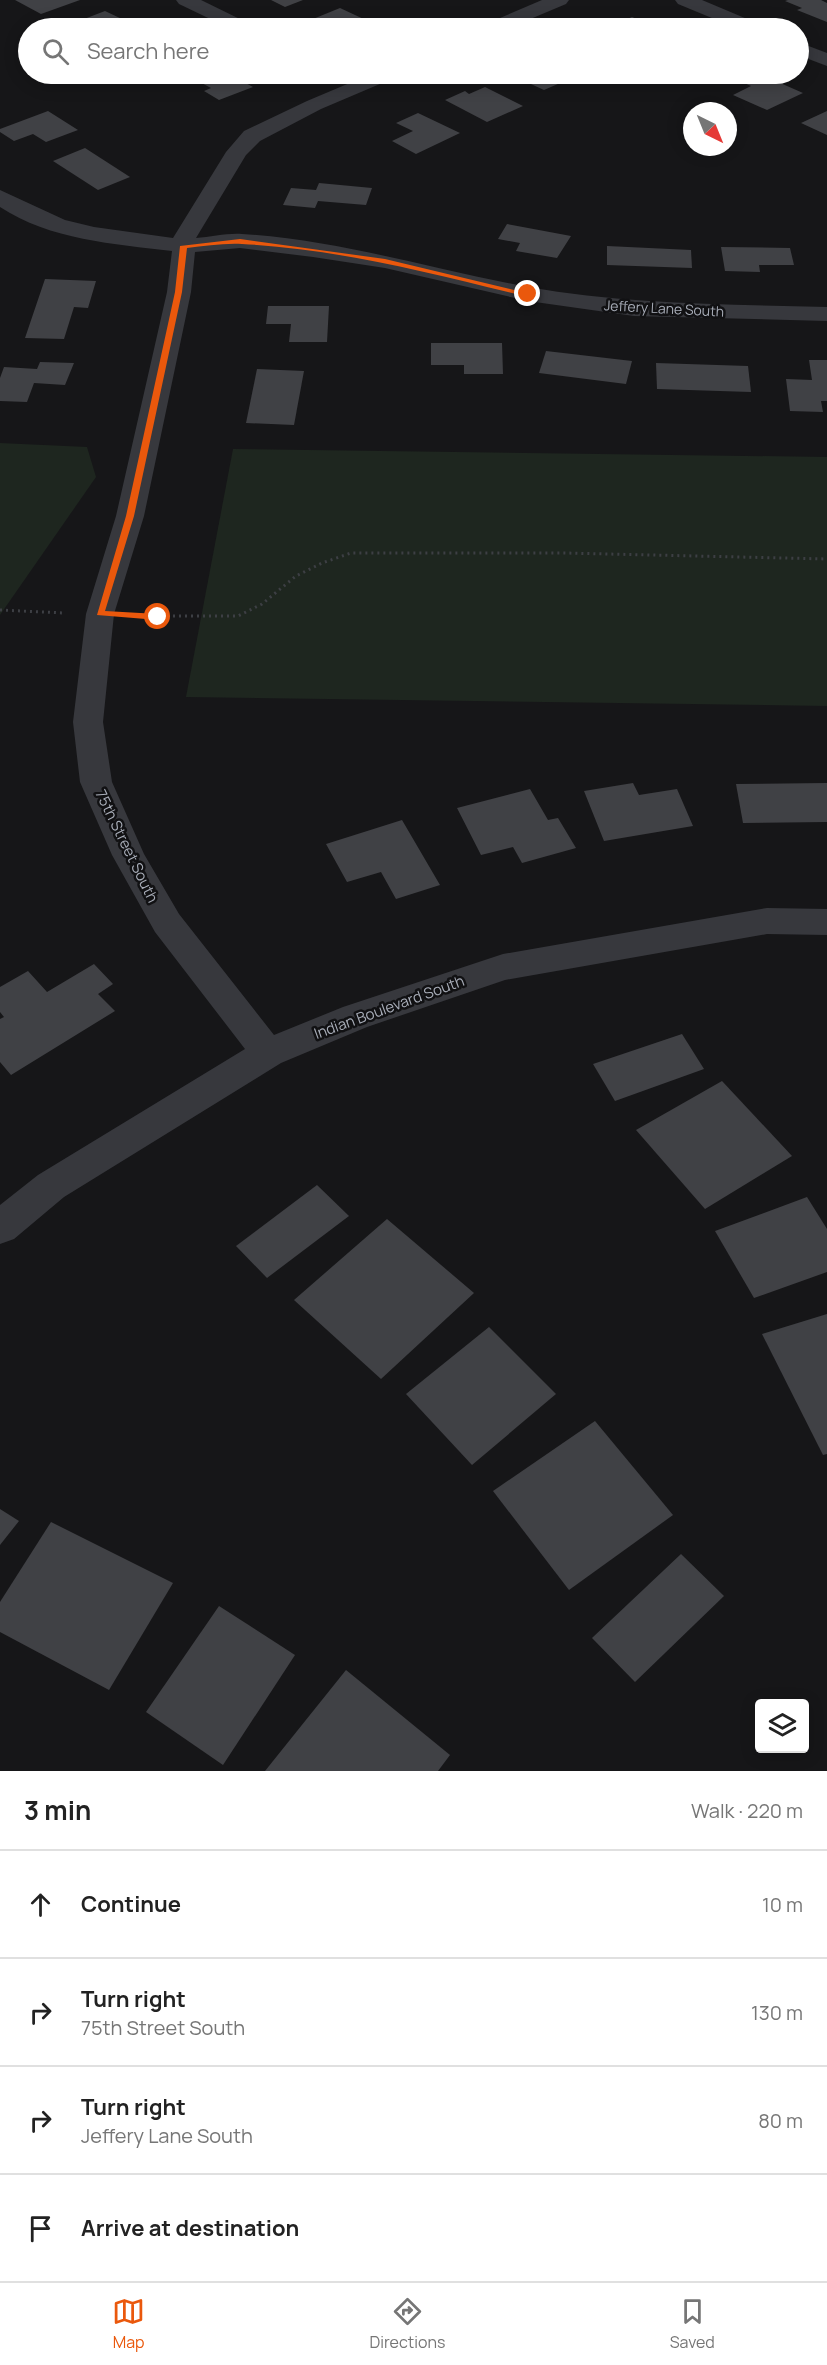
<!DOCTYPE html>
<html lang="en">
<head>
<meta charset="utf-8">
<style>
	body { margin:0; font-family:Manrope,sans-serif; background:#f2f2f2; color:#222 }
	.controls { position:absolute; right:18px; bottom:18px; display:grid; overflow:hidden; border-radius:6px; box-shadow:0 3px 15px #0003 }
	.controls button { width:54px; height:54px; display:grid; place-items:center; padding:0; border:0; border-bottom:2px solid #e0e0e0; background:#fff; color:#222; font:30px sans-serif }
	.compass { position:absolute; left:683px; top:102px; width:54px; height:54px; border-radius:50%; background:#fff; box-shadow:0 3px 15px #0003; rotate:137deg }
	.stop { position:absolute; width:18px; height:18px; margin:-14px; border:4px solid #ea580c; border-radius:50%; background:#fff }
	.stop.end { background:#ea580c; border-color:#fff; box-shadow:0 2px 6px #0008 }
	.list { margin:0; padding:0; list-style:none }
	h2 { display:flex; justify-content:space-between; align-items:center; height:78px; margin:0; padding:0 24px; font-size:26px }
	h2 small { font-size:20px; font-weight:400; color:#767676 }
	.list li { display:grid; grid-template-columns:39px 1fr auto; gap:18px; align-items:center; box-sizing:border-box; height:108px; padding:0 24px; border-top:2px solid #e0e0e0 }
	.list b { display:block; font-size:22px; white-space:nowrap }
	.list p { margin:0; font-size:20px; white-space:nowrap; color:#767676 }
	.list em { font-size:20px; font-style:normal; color:#767676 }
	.icon { flex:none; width:33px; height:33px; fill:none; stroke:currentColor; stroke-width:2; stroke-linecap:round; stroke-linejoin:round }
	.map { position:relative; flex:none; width:827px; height:1771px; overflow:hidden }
	.search { position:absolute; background:#fff; box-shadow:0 3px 15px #0003; left:18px; right:18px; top:18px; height:66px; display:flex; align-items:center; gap:15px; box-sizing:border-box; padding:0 21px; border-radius:33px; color:#767676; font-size:22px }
	.sheet { height:510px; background:#fff }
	nav { display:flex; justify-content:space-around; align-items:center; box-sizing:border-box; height:84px; border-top:2px solid #e0e0e0; background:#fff; font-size:16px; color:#767676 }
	nav a { display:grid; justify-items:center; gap:3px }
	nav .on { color:#ea580c }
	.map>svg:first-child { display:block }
	.green { fill:#1e261f }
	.building { fill:#404145 }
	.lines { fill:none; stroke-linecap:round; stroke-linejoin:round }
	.path { stroke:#3d3f44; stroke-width:3; stroke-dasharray:2 4; stroke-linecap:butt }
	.minor { fill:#37383d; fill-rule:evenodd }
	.route { fill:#ea580c }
	.labels { text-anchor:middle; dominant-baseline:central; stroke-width:5; stroke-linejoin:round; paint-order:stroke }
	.far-street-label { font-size:14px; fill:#a8adb8; stroke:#111113 }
	.street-label { font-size:15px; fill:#a8adb8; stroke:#111113 }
</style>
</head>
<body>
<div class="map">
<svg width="827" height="1771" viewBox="0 0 827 1771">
	<rect width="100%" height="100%" fill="#161618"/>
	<g class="green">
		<path d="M0,443L87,447L96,477L0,615Z"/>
		<path d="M233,449L827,457V706L186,697Z"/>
	</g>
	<g class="building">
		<path d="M15,0H80L41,14Z"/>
		<path d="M271,0H303L285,7Z"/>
		<path d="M788,0H821L827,3V22L797,10L802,8L785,1Z"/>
		<path d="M340,8L383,28H332L313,19Z"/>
		<path d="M105,11L141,28H79L71,24Z"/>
		<path d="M632,17L654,26L649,28H606Z"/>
		<path d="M185,74H229L253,87L219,100L204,91L211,88Z"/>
		<path d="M509,74H581L544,90Z"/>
		<path d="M760,74L803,93L767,110L733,95L751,86L742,82Z"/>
		<path d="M485,87L523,106L487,122L445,100L465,91L469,94Z"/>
		<path d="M48,111L78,130L46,142L33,134L14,141L0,132V129Z"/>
		<path d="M827,111V135L801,123Z"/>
		<path d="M418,113L460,133L416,154L392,141L413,131L396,123Z"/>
		<path d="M85,148L130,177L98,190L53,161Z"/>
		<path d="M319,183L372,188L366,205L318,201L315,208L283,205L291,188L316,190Z"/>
		<path d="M507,224L571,236L557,258L516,251L520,243L498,239Z"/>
		<path d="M607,246L691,250L692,268L607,265Z"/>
		<path d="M721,247L790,248L794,265H759L760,272L725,271Z"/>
		<path d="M45,279L96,281L88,308L74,307L64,339L25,338Z"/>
		<path d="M268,306H329L327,342H289L291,324H266Z"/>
		<path d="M431,343H502L503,374H464V365H431Z"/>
		<path d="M546,351L632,361L626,384L539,373Z"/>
		<path d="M809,360H827V401H821L823,412L790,411L786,379L812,380Z"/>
		<path d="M40,362L74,363L65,385L34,383L27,402L0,401V378L4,367L37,369Z"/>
		<path d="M656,363L748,366L751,392L657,389Z"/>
		<path d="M257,369L304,371L294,425L246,423Z"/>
		<path d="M633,783L639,795L677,789L693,826L604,841L584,791Z"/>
		<path d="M827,783V822L743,823L736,784Z"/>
		<path d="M530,789L548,820L558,818L576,848L522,863L513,847L481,855L457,808Z"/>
		<path d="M402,820L440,885L396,899L381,872L347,882L326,844Z"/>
		<path d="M94,964L113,984L98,994L115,1011L11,1075L0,1062V1019L4,1017L0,1012V987L28,971L47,992Z"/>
		<path d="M682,1034L704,1069L615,1101L593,1064Z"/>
		<path d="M722,1081L792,1156L705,1209L636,1130Z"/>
		<path d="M317,1185L349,1216L267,1278L236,1246Z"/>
		<path d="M807,1197L827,1229V1272L754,1298L715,1231Z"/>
		<path d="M387,1219L474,1293L381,1379L294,1300Z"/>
		<path d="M827,1314V1454L823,1455L762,1334Z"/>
		<path d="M489,1327L556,1394L472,1465L406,1394Z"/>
		<path d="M595,1421L673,1515L569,1590L493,1491Z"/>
		<path d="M0,1509L19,1521L0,1545Z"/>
		<path d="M51,1522L173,1583L109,1690L0,1632V1602Z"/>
		<path d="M681,1554L724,1596L635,1682L592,1638Z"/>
		<path d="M219,1606L295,1655L223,1765L146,1712Z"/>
		<path d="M346,1670L450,1755L438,1771H265Z"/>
	</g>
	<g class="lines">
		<g class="path">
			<path d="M0,610L64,613"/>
			<path d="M137,616H238L262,604L296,576L322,563L351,553H564L827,559"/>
		</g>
		<g class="minor">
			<path d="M176,0H201L250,24L253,28H229L179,4Z"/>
			<path d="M542,0H569L566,4L509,28H483L486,24Z"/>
			<path d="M675,0H702L759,24L762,28H736L678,4Z"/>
			<path d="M798,42L827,53V66L798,55Z"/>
			<path d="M371,74H397L394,78L321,109L260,141L246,155L196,238C211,237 227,233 242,234C339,240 432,269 528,287C627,305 727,304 827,307V321L634,316L528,301L385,268L313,257L240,248L195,252L191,292L144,516L114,614L103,722L112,782L144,854L179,914L274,1035L343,1007L503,954L767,908L827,909V935L767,934L505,980L367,1027L281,1063L64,1197L14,1239L0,1244V1205L38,1175L245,1049L155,932L112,855L80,782L73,722L86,614L116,516L167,292L172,251C114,244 50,240 0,207V190L65,220L94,227L173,238L226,152L244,131L307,101Z"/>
		</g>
	</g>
	<path class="route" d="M240,239L385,259L531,294L528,297C434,274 339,249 242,244C224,243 205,246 187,248L182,292L134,516L105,611L158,614L162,617L158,620L97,615L126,516L175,292L180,246Z"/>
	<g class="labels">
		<g class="far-street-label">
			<text transform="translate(664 308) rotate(3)">Jeffery Lane South</text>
		</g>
		<g class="street-label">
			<text transform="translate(127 846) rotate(64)">75th Street South</text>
			<text transform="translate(389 1007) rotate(-20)">Indian Boulevard South</text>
		</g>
	</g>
</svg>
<div class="controls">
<button><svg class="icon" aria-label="layers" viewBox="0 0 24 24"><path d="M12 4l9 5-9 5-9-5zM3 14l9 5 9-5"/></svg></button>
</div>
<svg class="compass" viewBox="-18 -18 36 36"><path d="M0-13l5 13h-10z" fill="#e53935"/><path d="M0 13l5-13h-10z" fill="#767676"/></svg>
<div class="stop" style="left:158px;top:617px"></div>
<div class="stop end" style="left:528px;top:294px"></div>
<div class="search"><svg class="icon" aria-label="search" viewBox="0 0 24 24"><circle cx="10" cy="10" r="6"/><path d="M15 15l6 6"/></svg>Search here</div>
</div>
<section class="sheet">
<h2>3 min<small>Walk · 220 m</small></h2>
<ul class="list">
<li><svg class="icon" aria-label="ahead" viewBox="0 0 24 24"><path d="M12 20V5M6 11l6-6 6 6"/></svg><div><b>Continue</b></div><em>10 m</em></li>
<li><svg class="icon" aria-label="right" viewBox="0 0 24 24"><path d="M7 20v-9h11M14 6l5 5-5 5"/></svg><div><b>Turn right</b><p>75th Street South</p></div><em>130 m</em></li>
<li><svg class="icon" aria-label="right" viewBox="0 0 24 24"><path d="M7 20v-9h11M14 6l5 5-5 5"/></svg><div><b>Turn right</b><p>Jeffery Lane South</p></div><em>80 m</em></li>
<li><svg class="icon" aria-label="arrive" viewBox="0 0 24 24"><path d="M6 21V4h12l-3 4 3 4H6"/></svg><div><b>Arrive at destination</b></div></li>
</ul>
</section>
<nav>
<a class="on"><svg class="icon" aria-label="map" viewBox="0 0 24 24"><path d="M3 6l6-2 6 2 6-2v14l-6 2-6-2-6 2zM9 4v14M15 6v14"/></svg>Map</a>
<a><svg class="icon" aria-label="directions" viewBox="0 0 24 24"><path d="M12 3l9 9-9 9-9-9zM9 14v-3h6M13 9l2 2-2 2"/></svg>Directions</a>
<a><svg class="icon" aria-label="saved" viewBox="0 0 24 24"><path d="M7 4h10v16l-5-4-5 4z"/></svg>Saved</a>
</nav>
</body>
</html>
